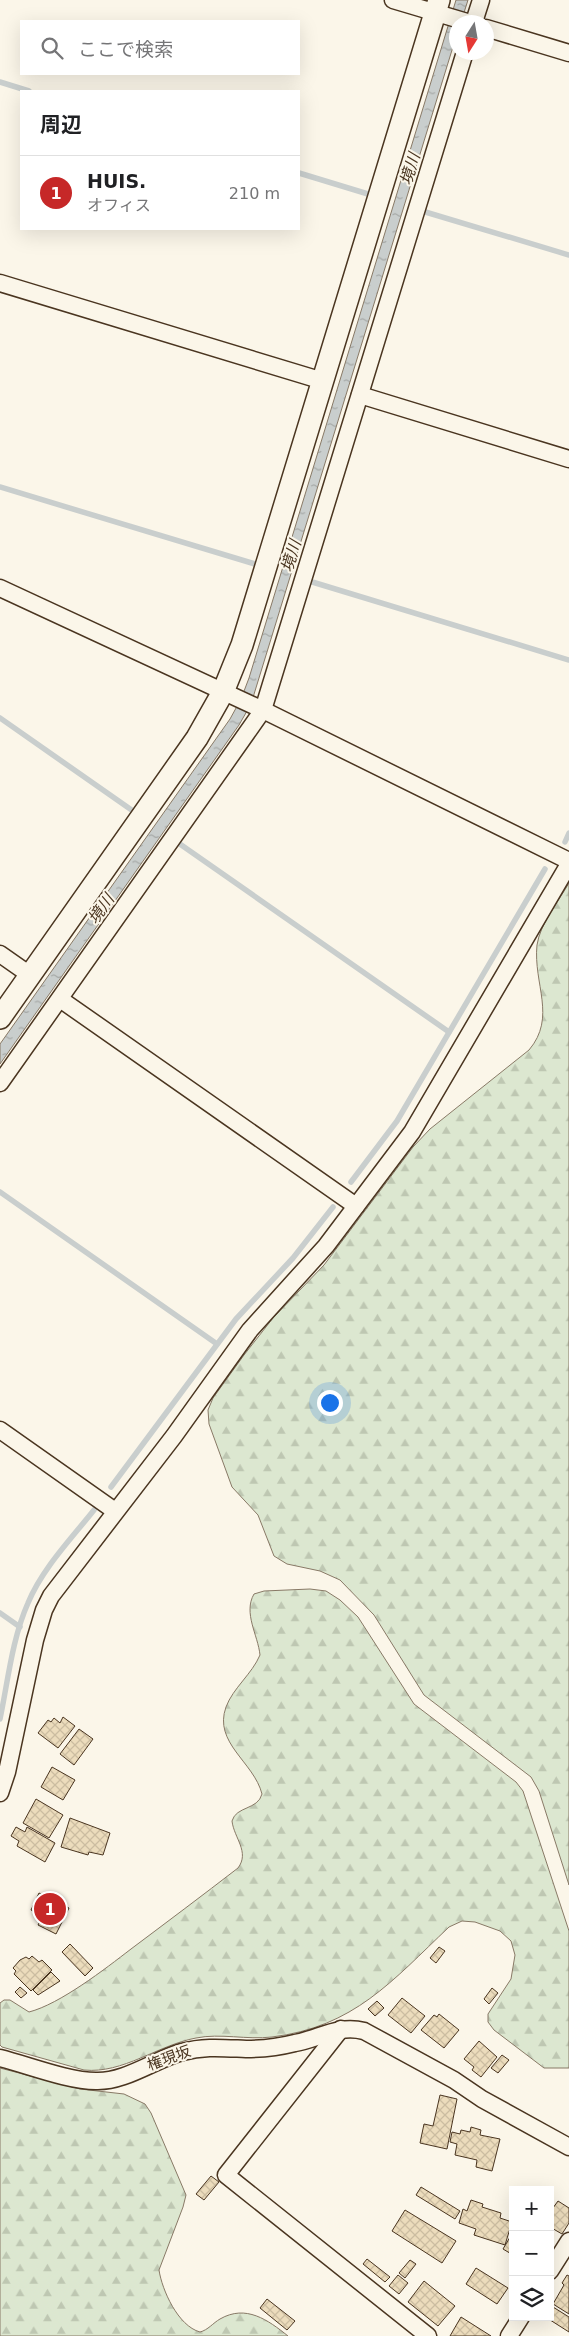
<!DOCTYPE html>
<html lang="ja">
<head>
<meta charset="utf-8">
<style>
	body { margin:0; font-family:"DejaVu Sans","Noto Sans JP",sans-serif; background:#f6f6f6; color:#202124 }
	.controls { position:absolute; right:15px; bottom:15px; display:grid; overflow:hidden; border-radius:0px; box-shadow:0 5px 20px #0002 }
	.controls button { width:45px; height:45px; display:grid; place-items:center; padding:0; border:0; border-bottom:1px solid #e0e0e0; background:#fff; color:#202124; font:25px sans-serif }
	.compass { position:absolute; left:449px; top:15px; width:45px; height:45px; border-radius:50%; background:#fff; box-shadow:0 5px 20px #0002; rotate:191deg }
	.you { position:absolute; left:329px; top:1402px; width:18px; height:18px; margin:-12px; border:4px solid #fff; border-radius:50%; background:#1a73e8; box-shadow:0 0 0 8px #1a73e833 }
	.badge { display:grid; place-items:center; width:32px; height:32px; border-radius:50%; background:#c62828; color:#fff; font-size:16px; font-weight:700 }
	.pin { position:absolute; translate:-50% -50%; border:2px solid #fff; box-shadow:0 1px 5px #0006 }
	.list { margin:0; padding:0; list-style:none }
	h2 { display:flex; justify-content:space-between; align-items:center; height:65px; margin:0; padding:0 20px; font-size:21px }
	h2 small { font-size:16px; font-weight:400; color:#757577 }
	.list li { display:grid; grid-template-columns:32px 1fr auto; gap:15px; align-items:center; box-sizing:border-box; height:75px; padding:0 20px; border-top:1px solid #e0e0e0 }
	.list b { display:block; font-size:19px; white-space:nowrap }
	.list p { margin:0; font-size:16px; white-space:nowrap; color:#757577 }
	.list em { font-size:16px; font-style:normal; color:#757577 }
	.icon { flex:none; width:28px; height:28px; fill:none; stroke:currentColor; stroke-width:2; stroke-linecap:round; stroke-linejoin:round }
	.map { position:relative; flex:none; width:569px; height:2336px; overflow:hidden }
	.search { position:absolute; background:#fff; box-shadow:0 5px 20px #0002; left:20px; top:20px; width:280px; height:55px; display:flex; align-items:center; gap:12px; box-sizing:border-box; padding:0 18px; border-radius:0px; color:#757577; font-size:19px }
	.panel { position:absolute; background:#fff; box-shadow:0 5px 20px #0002; left:20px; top:90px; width:280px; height:140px; border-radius:0px }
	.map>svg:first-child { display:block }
	.forest { fill:url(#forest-firs); stroke:#887966 }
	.water { fill:url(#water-ripples); stroke:#887966 }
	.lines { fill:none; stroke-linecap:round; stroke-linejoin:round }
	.stream { stroke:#c9cecd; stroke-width:5.5 }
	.building { fill:url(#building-cross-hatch); stroke:#4a3520 }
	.minor-casing { stroke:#4a3520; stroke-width:19 }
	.tertiary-casing { stroke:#4a3520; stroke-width:24 }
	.minor { stroke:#fbf6e9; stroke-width:16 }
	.tertiary { stroke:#fbf6e9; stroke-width:21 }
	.labels { text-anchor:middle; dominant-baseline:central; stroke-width:4; stroke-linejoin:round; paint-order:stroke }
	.street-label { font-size:15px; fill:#4a3520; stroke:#fbf6e9 }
	.water-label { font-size:16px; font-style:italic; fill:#4a3520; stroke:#fbf6e9 }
</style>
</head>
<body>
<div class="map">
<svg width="569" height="2336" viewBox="0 0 569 2336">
	<defs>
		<pattern id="forest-firs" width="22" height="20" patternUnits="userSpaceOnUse" patternTransform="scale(1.25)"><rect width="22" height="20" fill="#dce7d0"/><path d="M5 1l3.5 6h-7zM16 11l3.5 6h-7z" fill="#bec7b2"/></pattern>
		<pattern id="water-ripples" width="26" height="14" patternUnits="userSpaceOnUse" patternTransform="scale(1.25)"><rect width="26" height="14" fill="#c9cecd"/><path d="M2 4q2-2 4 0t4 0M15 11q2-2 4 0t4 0" fill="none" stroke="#a5a8a6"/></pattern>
		<pattern id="building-cross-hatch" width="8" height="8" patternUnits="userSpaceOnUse" patternTransform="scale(1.25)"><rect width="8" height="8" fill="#ecdcbc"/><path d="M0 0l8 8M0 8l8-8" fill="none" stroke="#ccbda1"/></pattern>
	</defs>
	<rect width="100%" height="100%" fill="#fbf6e9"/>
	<g class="forest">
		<path d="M569,883V1885L539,1791L531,1777L424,1695L374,1615L340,1580L320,1571L287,1564L274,1556L258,1515L232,1487L209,1424L208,1410L213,1398L244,1355L273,1318L324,1265L413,1147L430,1129L529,1050C557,1017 533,984 537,945C540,924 558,902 569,883Z"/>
		<path d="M310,1589L326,1591L340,1600L358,1617L414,1704L516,1782L523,1791L569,1931V2068H544L494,2030L488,2022V2014L511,1979L515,1955L511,1941L500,1931L475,1922L462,1921L449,1927C392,1981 354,2027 272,2037C247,2040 220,2033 196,2038C158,2045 123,2074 84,2070L2,2047L0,2045V2003L4,2000H10L29,2012C60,2004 105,1969 131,1949C167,1922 203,1895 238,1868C250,1852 234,1838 232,1821C236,1806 258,1810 262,1794C254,1762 213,1743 226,1707C233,1688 252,1674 260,1655C258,1635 243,1613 254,1594L264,1591Z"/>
		<path d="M0,2068L80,2089L124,2094L145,2104L151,2113L186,2195L183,2207L159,2270C162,2290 178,2326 200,2332C208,2330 213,2323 220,2319C246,2304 268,2320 288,2336H0Z"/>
	</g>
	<path class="water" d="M456,0H468L461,22H456V37L251,704L239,725L0,1064V1044L230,719L241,699L249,678Z"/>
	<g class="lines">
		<g class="stream">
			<path d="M0,82L29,91"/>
			<path d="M299,173L368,194"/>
			<path d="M422,211L569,255"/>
			<path d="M0,487L255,564"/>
			<path d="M309,581L569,660"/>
			<path d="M0,718L133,811"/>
			<path d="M177,842L449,1032"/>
			<path d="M565,842L569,833"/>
			<path d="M351,1182L397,1121L545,869"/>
			<path d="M0,1192L217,1344"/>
			<path d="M111,1487L236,1319L293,1258L333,1207"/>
			<path d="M0,1613L20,1627"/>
			<path d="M0,1719C8,1681 12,1639 28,1603C42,1569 71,1539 94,1510"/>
		</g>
	</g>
	<g class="building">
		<path d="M63,1717L75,1726L58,1748L38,1733L48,1720L51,1722L54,1718L60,1723Z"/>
		<path d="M79,1729L93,1739L74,1765L60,1754Z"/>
		<path d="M52,1767L75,1780L63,1800L41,1787Z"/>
		<path d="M36,1799L63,1815L49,1838L23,1823Z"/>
		<path d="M70,1818L110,1833L103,1855L89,1852L88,1855L61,1847Z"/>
		<path d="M16,1827L25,1832L27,1827L55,1843L45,1862L17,1846L19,1841L11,1836Z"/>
		<path d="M39,1893L69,1908L56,1934L38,1925L43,1916L31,1910Z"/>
		<path d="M70,1944L93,1968L85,1976L62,1952Z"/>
		<path d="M439,1947L445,1951L436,1963L430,1958Z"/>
		<path d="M32,1956L39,1962L42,1960L52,1970L31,1991L14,1974L16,1971L13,1968L20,1960L26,1957L29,1959Z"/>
		<path d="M51,1972L60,1981L38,1995L33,1990Z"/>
		<path d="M20,1987L27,1993L21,1998L15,1992Z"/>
		<path d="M492,1988L498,1993L489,2004L484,1999Z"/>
		<path d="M402,1998L425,2016L411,2033L388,2015Z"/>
		<path d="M377,2001L384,2008L375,2016L368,2009Z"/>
		<path d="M439,2014L459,2030L444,2048L421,2030L434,2015L437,2017Z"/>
		<path d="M479,2041L497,2057L481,2077L472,2070L474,2067L464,2059Z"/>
		<path d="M502,2055L509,2060L498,2073L491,2068Z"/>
		<path d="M440,2095L457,2099L447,2149L420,2143L424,2124L433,2126Z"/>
		<path d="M471,2127L481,2130L480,2135L500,2139L492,2171L476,2167L477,2160L455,2155L457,2144L450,2142L452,2132L460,2134L461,2130L470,2132Z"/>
		<path d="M211,2176L219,2182L204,2200L196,2194Z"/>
		<path d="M421,2187L460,2211L455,2219L416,2195Z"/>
		<path d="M471,2200L483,2204L482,2207L501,2213L500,2218L512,2222L505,2245L474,2235L476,2229L459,2223L463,2209L467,2211Z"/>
		<path d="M558,2201L569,2208V2223L562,2234L550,2227V2212Z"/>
		<path d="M405,2210L456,2241L442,2263L392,2231Z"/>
		<path d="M513,2232V2255L503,2249Z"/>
		<path d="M367,2259L390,2277L385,2282L363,2264Z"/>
		<path d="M410,2260L416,2264L405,2278L399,2273Z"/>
		<path d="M476,2268L508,2288L497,2304L466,2284Z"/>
		<path d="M398,2275L408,2283L399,2294L389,2286Z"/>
		<path d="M567,2275L569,2276V2314L553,2304L564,2285L562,2283Z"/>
		<path d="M424,2281L455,2306L438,2326L408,2302Z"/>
		<path d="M267,2299L295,2321L287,2330L260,2308Z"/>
		<path d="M553,2307L569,2317V2332L547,2318L550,2317Z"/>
		<path d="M461,2317L491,2336H450Z"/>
	</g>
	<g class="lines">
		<g class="minor-casing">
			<g id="minor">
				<path d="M393,0L467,22"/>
				<path d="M474,22L481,0"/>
				<path d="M486,28L569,53"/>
				<path d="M0,283L323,381"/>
				<path d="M360,395L569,459"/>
				<path d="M0,588L263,710L569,861"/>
				<path d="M0,954L30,975"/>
				<path d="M60,999L356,1206"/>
				<path d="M0,1083L263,710L465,52"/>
				<path d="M0,1430L115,1511"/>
				<path d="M0,1793L7,1772L35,1640L44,1610L51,1596L174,1436L250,1330L326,1246L412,1132L569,864"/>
				<path d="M341,2029L226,2175L428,2336"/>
				<path d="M0,2058C28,2065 68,2081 96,2081C125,2082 154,2060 182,2052C204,2046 223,2048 246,2049C262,2049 279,2047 295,2043C319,2039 338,2024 364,2031L454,2080L482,2099L569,2147"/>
				<path d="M550,2271L569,2241"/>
				<path d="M509,2336L521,2317"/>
			</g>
		</g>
		<g class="tertiary-casing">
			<path id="tertiary" d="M0,1018L197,738L223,692L242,645L439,0"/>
		</g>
		<use href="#minor" class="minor"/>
		<use href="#tertiary" class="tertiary"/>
	</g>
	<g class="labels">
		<g class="street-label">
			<text transform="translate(169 2058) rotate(-20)">権現坂</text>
		</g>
		<g class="water-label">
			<text transform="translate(410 169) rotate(-73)">境川</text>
			<text transform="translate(291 556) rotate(-73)">境川</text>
			<text transform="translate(101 909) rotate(-55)">境川</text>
		</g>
	</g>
</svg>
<div class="controls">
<button>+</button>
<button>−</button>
<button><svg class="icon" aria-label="layers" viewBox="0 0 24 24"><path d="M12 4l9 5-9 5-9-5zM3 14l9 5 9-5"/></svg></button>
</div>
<svg class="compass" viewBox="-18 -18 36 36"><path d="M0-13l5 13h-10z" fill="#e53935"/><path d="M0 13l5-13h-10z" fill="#757577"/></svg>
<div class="you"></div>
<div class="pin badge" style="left:50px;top:1909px">1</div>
<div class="search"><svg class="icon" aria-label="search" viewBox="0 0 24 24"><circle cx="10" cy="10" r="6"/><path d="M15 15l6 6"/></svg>ここで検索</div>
<section class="panel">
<h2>周辺<small></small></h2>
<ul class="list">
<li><span class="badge">1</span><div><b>HUIS.</b><p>オフィス</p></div><em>210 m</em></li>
</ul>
</section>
</div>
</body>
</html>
